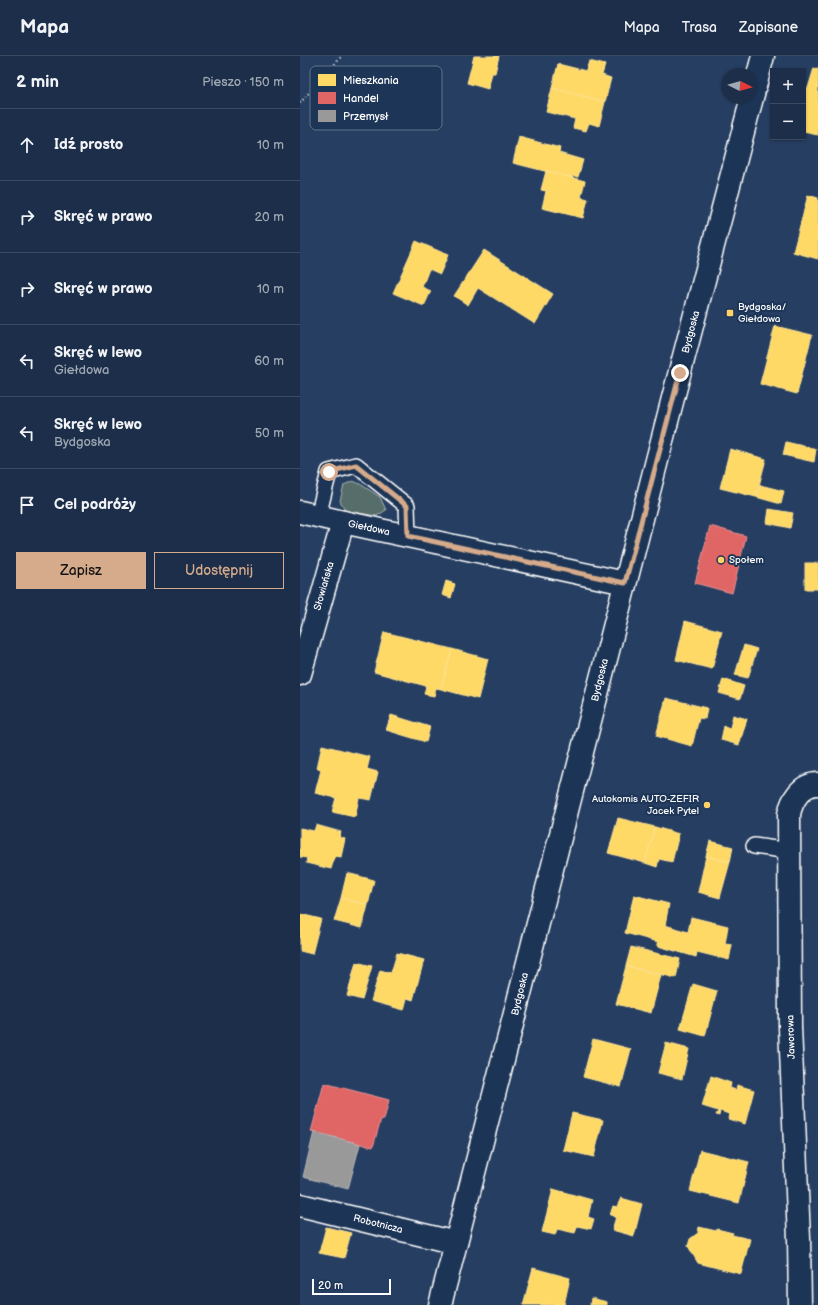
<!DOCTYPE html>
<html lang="pl">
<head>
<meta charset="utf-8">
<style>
	body { margin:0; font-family:"Balsamiq Sans",sans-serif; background:#253650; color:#f1f3f6 }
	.controls { position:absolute; right:12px; top:12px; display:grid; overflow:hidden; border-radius:0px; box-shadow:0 1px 3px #0004 }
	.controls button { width:36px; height:36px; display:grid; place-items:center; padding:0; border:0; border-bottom:1px solid #3a4a61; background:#1c2e49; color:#f1f3f6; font:20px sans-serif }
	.compass { position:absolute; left:422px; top:12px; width:36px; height:36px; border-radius:50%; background:#1c2e49; box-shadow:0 1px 3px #0004; rotate:95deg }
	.scale { position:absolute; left:12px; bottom:10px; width:79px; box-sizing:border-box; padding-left:4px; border:2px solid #fff; border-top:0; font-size:11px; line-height:14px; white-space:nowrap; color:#fff; -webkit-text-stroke:3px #1d3557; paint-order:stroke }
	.stop { position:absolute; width:12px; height:12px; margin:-9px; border:3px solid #d6ab8b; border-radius:50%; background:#fff }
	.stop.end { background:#d6ab8b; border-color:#fff; box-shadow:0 1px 4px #0008 }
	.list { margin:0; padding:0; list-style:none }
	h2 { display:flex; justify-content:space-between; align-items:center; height:52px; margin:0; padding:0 16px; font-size:17px }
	h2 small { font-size:13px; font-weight:400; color:#a0a8b4 }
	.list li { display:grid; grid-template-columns:26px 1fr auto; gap:12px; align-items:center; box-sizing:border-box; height:72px; padding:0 16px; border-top:1px solid #3a4a61 }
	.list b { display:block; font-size:15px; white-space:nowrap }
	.list p { margin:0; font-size:13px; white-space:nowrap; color:#a0a8b4 }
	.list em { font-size:13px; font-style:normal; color:#a0a8b4 }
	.actions { display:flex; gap:8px; padding:12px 16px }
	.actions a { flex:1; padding:9px 0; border:1px solid #d6ab8b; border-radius:0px; text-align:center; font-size:14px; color:#d6ab8b }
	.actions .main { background:#d6ab8b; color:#111 }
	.icon { flex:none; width:22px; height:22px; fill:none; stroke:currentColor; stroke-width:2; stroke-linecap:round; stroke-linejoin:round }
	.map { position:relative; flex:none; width:518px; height:1249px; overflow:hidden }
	header { display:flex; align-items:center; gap:24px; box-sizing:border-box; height:56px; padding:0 20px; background:#1c2e49; border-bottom:1px solid #3a4a61 }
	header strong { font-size:19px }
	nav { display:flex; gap:22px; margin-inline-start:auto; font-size:14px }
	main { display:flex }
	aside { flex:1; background:#1c2e49 }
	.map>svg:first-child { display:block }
	.green { fill:#576d69; stroke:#abb6b4 }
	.homes { fill:#ffd966; stroke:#ffe494 }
	.shops { fill:#e06666; stroke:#e99494 }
	.industry { fill:#999; stroke:#b8b8b8 }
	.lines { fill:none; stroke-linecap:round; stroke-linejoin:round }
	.lane-casing { stroke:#fff; stroke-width:18 }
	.street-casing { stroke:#fff; stroke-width:25 }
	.secondary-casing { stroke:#fff; stroke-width:25 }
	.path { stroke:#fff; stroke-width:2.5; stroke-dasharray:1 3; stroke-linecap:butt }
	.lane { stroke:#1d3557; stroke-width:15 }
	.street { stroke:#1d3557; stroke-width:22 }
	.secondary { stroke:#1d3557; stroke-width:22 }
	.route { stroke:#d6ab8b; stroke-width:5 }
	.poi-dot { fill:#ffd166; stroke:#1d3557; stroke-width:1.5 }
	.labels { text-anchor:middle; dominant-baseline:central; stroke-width:4; stroke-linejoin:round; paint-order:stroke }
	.poi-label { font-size:10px; fill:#fff; stroke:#1d3557; text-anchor:start }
	.street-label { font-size:10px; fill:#fff; stroke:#1d3557 }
	.key { fill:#1d3557; stroke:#617289; stroke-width:1 }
	.key-label { font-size:11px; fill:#fff }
</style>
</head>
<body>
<header>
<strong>Mapa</strong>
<nav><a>Mapa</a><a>Trasa</a><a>Zapisane</a></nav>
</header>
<main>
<aside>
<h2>2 min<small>Pieszo · 150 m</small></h2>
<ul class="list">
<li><svg class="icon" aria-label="ahead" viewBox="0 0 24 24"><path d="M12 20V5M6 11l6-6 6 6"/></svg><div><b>Idź prosto</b></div><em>10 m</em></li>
<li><svg class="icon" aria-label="right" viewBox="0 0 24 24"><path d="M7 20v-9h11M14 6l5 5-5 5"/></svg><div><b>Skręć w prawo</b></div><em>20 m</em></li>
<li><svg class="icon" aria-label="right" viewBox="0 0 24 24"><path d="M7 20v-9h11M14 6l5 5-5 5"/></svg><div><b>Skręć w prawo</b></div><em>10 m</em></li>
<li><svg class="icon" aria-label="left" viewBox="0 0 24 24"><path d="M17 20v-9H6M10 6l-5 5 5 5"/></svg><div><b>Skręć w lewo</b><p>Giełdowa</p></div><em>60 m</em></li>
<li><svg class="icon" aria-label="left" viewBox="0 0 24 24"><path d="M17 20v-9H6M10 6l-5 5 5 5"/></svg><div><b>Skręć w lewo</b><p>Bydgoska</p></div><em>50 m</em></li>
<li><svg class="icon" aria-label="arrive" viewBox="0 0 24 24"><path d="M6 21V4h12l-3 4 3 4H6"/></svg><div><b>Cel podróży</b></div></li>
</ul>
<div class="actions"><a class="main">Zapisz</a><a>Udostępnij</a></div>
</aside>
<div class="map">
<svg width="518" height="1249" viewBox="0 0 518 1249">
	<rect width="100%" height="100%" fill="#263e61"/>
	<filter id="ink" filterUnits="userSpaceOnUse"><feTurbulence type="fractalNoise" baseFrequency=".025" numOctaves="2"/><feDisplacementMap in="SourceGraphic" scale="8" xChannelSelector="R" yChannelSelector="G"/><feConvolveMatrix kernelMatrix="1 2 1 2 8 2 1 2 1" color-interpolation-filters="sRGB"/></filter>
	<g filter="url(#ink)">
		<path class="green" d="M53,425L60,428L80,441L86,454L77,460L46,455L40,445L44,429Z"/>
		<g class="homes">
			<path d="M174,0H199L195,17H192L188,33L167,27Z"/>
			<path d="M289,5L305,9L302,19L311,22L305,46L252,32L258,8L286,15Z"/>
			<path d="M514,12L518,13V79L503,76V42L506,32H508Z"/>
			<path d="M252,32L305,46L299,70L289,67L286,75L273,72L275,63L246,56Z"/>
			<path d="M219,81L260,92L259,97L283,104L278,121L272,120V122L213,107Z"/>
			<path d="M246,115L285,125L281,141L288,143L283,162L242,152L246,135L241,134Z"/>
			<path d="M508,139L518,142V203L493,196Z"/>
			<path d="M116,185L148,199L140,218L129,213L122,231L131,235L124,250L93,237Z"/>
			<path d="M184,194L253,238L235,268L178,232L168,249L154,240Z"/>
			<path d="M475,270L512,279L497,338L460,328Z"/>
			<path d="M486,386L516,393L514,406L483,399Z"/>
			<path d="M430,393L466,403L456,441L420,432Z"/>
			<path d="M460,429L484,435L481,448L456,441Z"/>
			<path d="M469,453L493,457L490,472L467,467Z"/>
			<rect x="505" y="507" width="13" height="26"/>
			<path d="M146,525L155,528L151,542L142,539Z"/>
			<path d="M385,565L422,575L412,613L376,604Z"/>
			<path d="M84,576L152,593L141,633L136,632L134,640L124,638L126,630L74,616Z"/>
			<path d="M444,589L457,593L448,622L435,619Z"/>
			<path d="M152,593L188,603L178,643L141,633Z"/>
			<path d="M423,623L444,630L440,643L419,637Z"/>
			<path d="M366,642L407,652L405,663L399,662L392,690L356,680Z"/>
			<path d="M91,659L130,671L126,686L86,674Z"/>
			<path d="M433,659L447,663L439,689L421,684L424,670L430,672Z"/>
			<path d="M22,689L70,701L67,713L78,716L71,744L59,742L55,761L32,756L36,742L15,737L21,714L17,712Z"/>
			<path d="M318,762L355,771L345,807L308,797Z"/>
			<path d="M16,769L41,776L40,781L45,783L41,801L35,800L31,813L6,807L7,802L0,801V772L14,775Z"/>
			<path d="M355,771L379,778L372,806L359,803L357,811L345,807Z"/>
			<path d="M410,785L433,791L430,806L406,800Z"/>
			<path d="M406,800L430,806L420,842L398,836Z"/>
			<path d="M47,817L74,824L68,849L41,842Z"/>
			<path d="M334,839L369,848L365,869L388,876L391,861L428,870L425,888L432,889L429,904L397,896L396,901L358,890V886L325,877Z"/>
			<path d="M41,842L68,849L62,872L34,865Z"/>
			<path d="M0,858L21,863L12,898L0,895Z"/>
			<path d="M331,891L380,903L376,922L326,910Z"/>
			<path d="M97,897L124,904L113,944L107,942L104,954L71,945L80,914L91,917Z"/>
			<path d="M56,906L72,910L62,944L47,940Z"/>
			<path d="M326,910L361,919L351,957L316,948Z"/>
			<path d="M393,928L417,935L405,980L380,973Z"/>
			<path d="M293,983L331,993L321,1031L283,1021Z"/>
			<path d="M366,987L389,993L382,1023L358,1017Z"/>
			<path d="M411,1020L431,1027L430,1032L436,1034L437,1029L454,1034L445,1068L428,1063L429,1058L420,1055L419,1060L416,1059L418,1055L402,1050Z"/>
			<path d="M272,1057L303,1064L294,1101L263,1094Z"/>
			<path d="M400,1094L449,1106L439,1147L390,1135Z"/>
			<path d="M253,1133L292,1144L288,1161L294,1163L291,1173L277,1170L275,1177L257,1173L255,1179L242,1176Z"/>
			<path d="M321,1142L342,1148L334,1180L312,1174L316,1161L310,1159L313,1150L318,1151Z"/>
			<path d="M26,1171L51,1177L44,1202L19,1197Z"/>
			<path d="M399,1171L416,1175L417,1173L433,1177L432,1179L450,1183L441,1218L398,1207L388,1190L390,1183L398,1177Z"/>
			<path d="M233,1212L270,1222L264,1249H223Z"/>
			<path d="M291,1242L307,1246V1249H290Z"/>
		</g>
		<g class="shops">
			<path d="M410,470L446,480L432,537L395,527Z"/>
			<path d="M24,1027L89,1044L84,1064L81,1063L73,1091L11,1076Z"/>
		</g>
		<path class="industry" d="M14,1076L60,1088L48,1133L3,1121Z"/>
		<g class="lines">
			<g class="lane-casing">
				<g id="lane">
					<path d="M18,460L29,416L56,409L107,450L108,480"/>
					<path d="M454,790L489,795"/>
				</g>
			</g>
			<g class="street-casing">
				<g id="street">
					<path d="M0,456L43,466L325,527"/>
					<path d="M0,618L43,466"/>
					<path d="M0,1149L156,1187"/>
					<path d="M500,1249L499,1183L490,971L489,758C492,744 501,728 518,728"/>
				</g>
			</g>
			<g class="secondary-casing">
				<path id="secondary" d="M140,1249L373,342L463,0"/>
			</g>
			<path class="path" d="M0,47L42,0"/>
			<use href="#lane" class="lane"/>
			<use href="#street" class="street"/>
			<use href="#secondary" class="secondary"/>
		</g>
	</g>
	<g class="lines" filter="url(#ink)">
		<path class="route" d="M29,416L56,409L107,450L108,480L325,527L380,317"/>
	</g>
	<g class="poi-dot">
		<rect x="426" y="253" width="8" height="8" rx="2"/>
		<circle cx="421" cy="504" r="4"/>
		<circle cx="407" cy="749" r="4"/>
	</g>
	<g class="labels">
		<g class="poi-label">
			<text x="438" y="251">Bydgoska/<tspan x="438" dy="12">Giełdowa</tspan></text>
			<text x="429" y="504">Społem</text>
			<text x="399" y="743" text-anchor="end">Autokomis AUTO-ZEFIR<tspan x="399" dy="12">Jacek Pytel</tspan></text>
		</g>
		<g class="street-label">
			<text transform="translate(391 276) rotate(-75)">Bydgoska</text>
			<text transform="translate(69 472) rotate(12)">Giełdowa</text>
			<text transform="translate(24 530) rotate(-74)">Słowiańska</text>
			<text transform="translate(300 624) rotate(-76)">Bydgoska</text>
			<text transform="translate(220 938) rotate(-76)">Bydgoska</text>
			<text transform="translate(491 981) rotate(-92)">Jaworowa</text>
			<text transform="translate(78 1168) rotate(14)">Robotnicza</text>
		</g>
	</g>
	<rect x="10" y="10" width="132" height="64" rx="6" class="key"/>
	<rect x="18" y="18" width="18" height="12" fill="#ffd966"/>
	<rect x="18" y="36" width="18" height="12" fill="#e06666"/>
	<rect x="18" y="54" width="18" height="12" fill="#999"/>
	<g class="key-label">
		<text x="43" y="28">Mieszkania</text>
		<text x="43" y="46">Handel</text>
		<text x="43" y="64">Przemysł</text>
	</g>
</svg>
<div class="controls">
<button>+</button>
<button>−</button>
</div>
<svg class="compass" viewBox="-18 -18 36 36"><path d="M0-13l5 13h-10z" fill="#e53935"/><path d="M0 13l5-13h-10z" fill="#a0a8b4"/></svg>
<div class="scale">20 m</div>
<div class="stop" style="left:29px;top:416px"></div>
<div class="stop end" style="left:380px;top:317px"></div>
</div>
</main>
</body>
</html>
